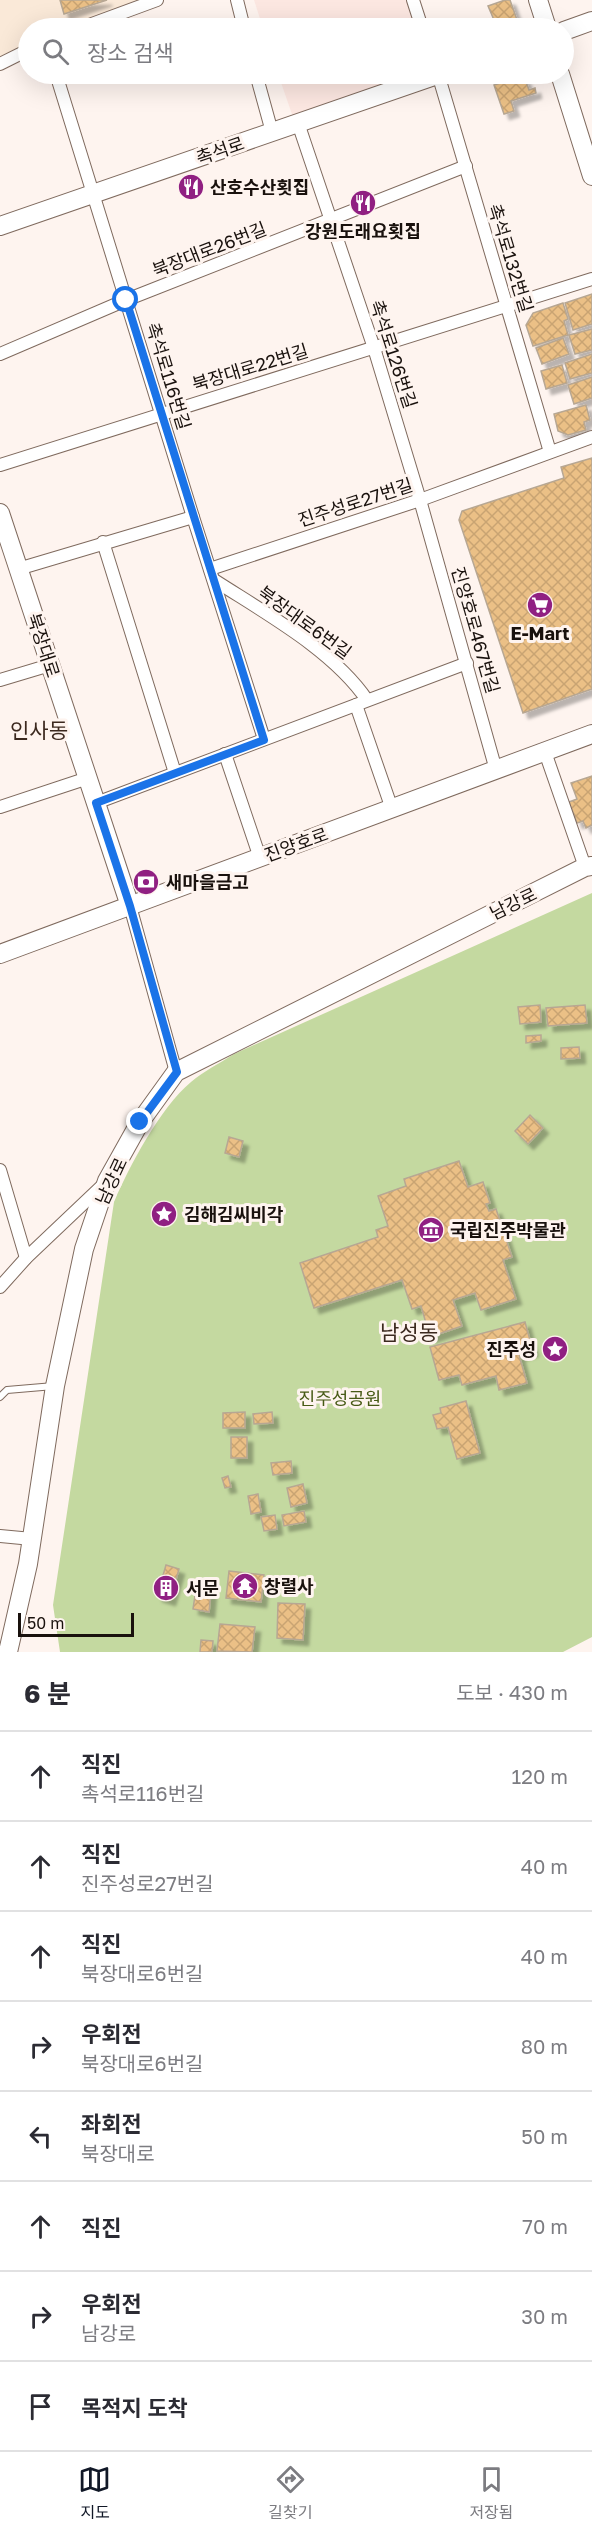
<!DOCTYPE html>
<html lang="ko">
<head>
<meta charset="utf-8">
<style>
	body { margin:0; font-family:"Golos Text","Noto Sans KR",sans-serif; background:#f7f7f7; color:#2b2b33 }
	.scale { position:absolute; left:18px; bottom:15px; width:116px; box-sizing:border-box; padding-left:6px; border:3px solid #19110d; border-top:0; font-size:16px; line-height:21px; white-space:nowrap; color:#19110d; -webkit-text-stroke:4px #fef4ef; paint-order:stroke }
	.stop { position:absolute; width:18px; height:18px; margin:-14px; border:4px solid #1a73e8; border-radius:50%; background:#fff }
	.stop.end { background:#1a73e8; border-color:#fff; box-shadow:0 2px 6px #0008 }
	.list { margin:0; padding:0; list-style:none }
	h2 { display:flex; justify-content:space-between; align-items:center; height:78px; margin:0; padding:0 24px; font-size:26px }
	h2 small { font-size:20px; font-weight:400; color:#7c7c81 }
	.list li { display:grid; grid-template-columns:39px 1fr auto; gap:18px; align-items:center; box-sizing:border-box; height:90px; padding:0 24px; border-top:2px solid #e1e1e2 }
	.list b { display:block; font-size:22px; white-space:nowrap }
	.list p { margin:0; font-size:20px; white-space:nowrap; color:#7c7c81 }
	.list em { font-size:20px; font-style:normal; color:#7c7c81 }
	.icon { flex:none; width:33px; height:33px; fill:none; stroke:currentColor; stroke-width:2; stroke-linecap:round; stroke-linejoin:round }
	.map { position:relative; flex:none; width:592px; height:1652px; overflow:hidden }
	.search { position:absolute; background:#fff; box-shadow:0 6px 24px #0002; left:18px; right:18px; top:18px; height:66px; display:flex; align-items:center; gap:15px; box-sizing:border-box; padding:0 21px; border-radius:33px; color:#7c7c81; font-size:22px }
	.sheet { height:798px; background:#fff }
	nav { display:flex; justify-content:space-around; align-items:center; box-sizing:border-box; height:84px; border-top:2px solid #e1e1e2; background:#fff; font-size:16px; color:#7c7c81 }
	nav a { display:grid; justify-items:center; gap:3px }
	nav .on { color:#111827 }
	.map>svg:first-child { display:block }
	.commercial { fill:#fce7e1 }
	.education { fill:#fae9d8 }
	.green { fill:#c4d9a0 }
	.building { fill:url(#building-cross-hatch); stroke:#b7a793; stroke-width:1.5; filter:url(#shadow) }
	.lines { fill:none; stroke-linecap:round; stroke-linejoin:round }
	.lane-casing { stroke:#7f6a5e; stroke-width:8 }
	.street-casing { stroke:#7f6a5e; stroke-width:14 }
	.secondary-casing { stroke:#7f6a5e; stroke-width:20 }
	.lane { stroke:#fff; stroke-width:6 }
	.street { stroke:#fff; stroke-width:12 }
	.secondary { stroke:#fff; stroke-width:18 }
	.route { stroke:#1a73e8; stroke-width:8 }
	.labels { text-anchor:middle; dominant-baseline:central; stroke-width:6; stroke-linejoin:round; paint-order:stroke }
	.street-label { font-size:18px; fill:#19110d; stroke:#fef4ef }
	.poi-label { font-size:18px; font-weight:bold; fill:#19110d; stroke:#fef4ef; text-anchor:start }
	.park-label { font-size:18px; fill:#475a15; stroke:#fef4ef }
	.quarter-label { font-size:21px; fill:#3b281e; stroke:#fef4ef }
</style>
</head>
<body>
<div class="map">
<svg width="592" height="1652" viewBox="0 0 592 1652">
	<defs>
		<pattern id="building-cross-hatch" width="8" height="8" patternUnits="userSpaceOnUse" patternTransform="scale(1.5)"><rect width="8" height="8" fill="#ebc086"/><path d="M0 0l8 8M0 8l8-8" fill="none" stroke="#c9a472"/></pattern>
		<filter id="shadow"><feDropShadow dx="5.5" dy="5.5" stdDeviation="1.5" flood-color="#0004"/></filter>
	</defs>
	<rect width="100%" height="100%" fill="#fef4ef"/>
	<g class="commercial">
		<path d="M254,0H420L430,28H263Z"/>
		<path d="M278,74H425L294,120Z"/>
	</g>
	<path class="education" d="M0,0H140L61,28H28V46L0,63Z"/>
	<path class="green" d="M592,893V1637L563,1652H60L53,1605L114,1202C130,1165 160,1108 191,1082C204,1071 220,1063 234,1054Z"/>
	<g class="building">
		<path d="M60,0H107L64,14Z"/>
		<path d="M505,0H510L517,20L512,28H478L477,26L494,20L488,6Z"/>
		<path d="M517,78L525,79L529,90L535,88L536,93L511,101L514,111L504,114L494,85Z"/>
		<path d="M592,294V324L573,330L565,303Z"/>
		<path d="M563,303L568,319L564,321L568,335L533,346L526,325L533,313Z"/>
		<path d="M592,329V350L575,354L569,335Z"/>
		<path d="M563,338L569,354L542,364L536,348Z"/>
		<path d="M592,354V373L570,379L565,363Z"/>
		<path d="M562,365L567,383L546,389L541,371Z"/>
		<path d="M592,377V398L574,404L568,385Z"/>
		<path d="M586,405L590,420L584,422L586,430L568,435L558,431L554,414Z"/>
		<path d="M592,458V689L523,713L459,520L462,511L564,478L561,467Z"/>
		<path d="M592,776V825L586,828L583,821L577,823L569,802L577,799L571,783Z"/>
		<path d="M540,1005L541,1022L520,1024L518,1007Z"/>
		<path d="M585,1005L587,1023L548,1026L546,1008Z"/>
		<path d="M541,1035V1041L526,1043V1036Z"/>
		<path d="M579,1047L580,1058L561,1059V1048Z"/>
		<path d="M530,1115L543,1128L528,1144L515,1131Z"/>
		<path d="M229,1137L243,1141L239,1157L225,1153Z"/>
		<path d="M459,1161L468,1187L483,1182L490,1203L486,1204L489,1211L496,1209L512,1257L503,1260L516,1299L481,1310L475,1293L453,1300L462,1326L430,1337L421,1306L412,1309L402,1280L314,1308L300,1263L378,1237L376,1230L388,1226L378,1196L406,1186L404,1179Z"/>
		<path d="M525,1322L533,1351L519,1355L527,1383L499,1390L496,1376L462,1385L459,1375L439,1380L430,1347Z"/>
		<path d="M466,1401L480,1453L457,1459L448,1427L437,1429L433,1415L441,1413L440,1408Z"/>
		<path d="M245,1412V1428H223V1413Z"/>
		<path d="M272,1412L273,1423L254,1424L253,1414Z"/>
		<rect x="231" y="1437" width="16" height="21"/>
		<path d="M291,1461L292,1473L273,1475L271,1463Z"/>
		<path d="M228,1476L231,1487L225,1488L222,1478Z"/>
		<path d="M303,1484L307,1503L291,1507L287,1488Z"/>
		<path d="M258,1494L261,1512L251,1514L248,1496Z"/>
		<path d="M304,1511L306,1522L284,1526L282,1515Z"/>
		<path d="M275,1515L277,1529L264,1531L261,1517Z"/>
		<path d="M166,1565L179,1569L170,1600L157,1596Z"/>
		<path d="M229,1571L264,1575L261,1602L226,1598Z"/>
		<path d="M196,1589L211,1592L209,1612L193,1609Z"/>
		<path d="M278,1603L305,1604L303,1640L277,1638Z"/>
		<path d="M220,1624L255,1627L252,1652L217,1651Z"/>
		<path d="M201,1640L213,1641L212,1652H200Z"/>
	</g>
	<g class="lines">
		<g class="lane-casing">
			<path id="lane" d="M0,1397L7,1390L54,1386"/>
		</g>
		<g class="street-casing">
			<g id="street">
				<path d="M237,0L244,28"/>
				<path d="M413,0L422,28"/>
				<path d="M81,28L157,0"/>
				<path d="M0,64L28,50"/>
				<path d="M56,74L193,517L264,739"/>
				<path d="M256,74L272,132"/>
				<path d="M438,74L550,452"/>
				<path d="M298,123L374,348L420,500L496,770"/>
				<path d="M0,354L126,300L466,166"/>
				<path d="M0,465L592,279"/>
				<path d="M103,542L175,773"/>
				<path d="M18,569L193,517"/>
				<path d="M210,569L420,500L592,437"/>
				<path d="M214,580C265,613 333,650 367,700"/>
				<path d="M0,680L50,665"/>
				<path d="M356,705L392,809"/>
				<path d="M545,752L585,867"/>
				<path d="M225,754L260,858"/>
				<path d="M96,803L467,663"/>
				<path d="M0,807L88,778"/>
				<path d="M130,906L176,1072"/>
				<path d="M0,1170L26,1258"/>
				<path d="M0,1287L26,1258L104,1184"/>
				<path d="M0,1536L32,1539"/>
			</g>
		</g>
		<g class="secondary-casing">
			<g id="secondary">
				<path d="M538,0L547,28"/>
				<path d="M564,31L592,21"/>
				<path d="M560,74L592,176"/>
				<path d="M0,226L440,74"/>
				<path d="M0,513L130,906"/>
				<path d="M0,954L592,734"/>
				<path d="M8,1652L28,1564L55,1386L84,1249L107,1181L140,1122L176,1072L585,867L592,866"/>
			</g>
		</g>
		<use href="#lane" class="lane"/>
		<use href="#street" class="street"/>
		<use href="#secondary" class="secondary"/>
	</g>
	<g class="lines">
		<path class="route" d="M126,300L264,740L96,803L130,906L177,1072L140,1122"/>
	</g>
	<defs>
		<g id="restaurant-disc" transform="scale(1.35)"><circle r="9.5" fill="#902082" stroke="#fef4ef"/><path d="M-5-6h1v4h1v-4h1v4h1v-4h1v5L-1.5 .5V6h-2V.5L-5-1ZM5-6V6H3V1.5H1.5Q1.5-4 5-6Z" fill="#fff"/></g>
		<g id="supermarket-disc" transform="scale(1.35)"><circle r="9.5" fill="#902082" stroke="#fef4ef"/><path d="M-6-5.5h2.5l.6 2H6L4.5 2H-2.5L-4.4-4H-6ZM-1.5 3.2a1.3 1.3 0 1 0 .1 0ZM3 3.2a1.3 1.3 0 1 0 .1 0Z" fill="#fff"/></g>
		<g id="bank-disc" transform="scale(1.35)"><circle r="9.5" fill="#902082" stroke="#fef4ef"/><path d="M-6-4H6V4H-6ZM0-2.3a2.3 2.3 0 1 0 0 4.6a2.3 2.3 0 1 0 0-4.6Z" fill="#fff"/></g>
		<g id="sight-disc" transform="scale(1.35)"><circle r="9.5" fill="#902082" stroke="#fef4ef"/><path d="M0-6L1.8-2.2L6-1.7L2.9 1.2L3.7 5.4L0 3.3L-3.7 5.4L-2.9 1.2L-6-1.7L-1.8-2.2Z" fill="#fff"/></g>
		<g id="museum-disc" transform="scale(1.35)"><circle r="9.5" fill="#902082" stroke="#fef4ef"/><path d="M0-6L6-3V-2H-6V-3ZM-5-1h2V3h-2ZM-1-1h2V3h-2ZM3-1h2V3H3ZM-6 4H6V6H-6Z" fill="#fff"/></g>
		<g id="temple-disc" transform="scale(1.35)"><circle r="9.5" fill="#902082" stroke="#fef4ef"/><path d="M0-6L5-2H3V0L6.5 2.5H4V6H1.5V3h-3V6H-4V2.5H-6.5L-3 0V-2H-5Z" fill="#fff"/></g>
		<g id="building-disc" transform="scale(1.35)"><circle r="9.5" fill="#902082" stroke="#fef4ef"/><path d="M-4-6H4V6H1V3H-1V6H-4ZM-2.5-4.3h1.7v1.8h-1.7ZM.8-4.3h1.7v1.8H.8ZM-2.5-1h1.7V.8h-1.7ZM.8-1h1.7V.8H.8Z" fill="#fff"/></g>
	</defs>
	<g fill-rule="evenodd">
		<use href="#restaurant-disc" x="191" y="187"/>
		<use href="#restaurant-disc" x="363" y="203"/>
		<use href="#supermarket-disc" x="540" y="605"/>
		<use href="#bank-disc" x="146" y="882"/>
		<use href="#sight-disc" x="164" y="1214"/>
		<use href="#museum-disc" x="431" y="1230"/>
		<use href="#sight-disc" x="555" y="1349"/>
		<use href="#temple-disc" x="245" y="1586"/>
		<use href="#building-disc" x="166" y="1588"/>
	</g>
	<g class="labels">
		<g class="street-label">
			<text transform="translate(220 150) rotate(-19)">촉석로</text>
			<text transform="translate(209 249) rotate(-21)">북장대로26번길</text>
			<text transform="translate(511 258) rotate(73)">촉석로132번길</text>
			<text transform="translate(394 354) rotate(72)">촉석로126번길</text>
			<text transform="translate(250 367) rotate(-17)">북장대로22번길</text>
			<text transform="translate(169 376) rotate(73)">촉석로116번길</text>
			<text transform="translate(355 502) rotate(-18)">진주성로27번길</text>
			<text transform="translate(305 622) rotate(36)">북장대로6번길</text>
			<text transform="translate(476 630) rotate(74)">진양호로467번길</text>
			<text transform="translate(44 645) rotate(72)">북장대로</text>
			<text transform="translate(296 844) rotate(-20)">진양호로</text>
			<text transform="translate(513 903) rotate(-26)">남강로</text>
			<text transform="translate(111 1181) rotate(-65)">남강로</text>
		</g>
		<g class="poi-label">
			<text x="210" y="187">산호수산횟집</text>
			<text x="363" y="231" text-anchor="middle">강원도래요횟집</text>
			<text x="540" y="633" text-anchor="middle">E-Mart</text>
			<text x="166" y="882">새마을금고</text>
			<text x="184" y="1214">김해김씨비각</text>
			<text x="450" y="1230">국립진주박물관</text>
			<text x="536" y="1349" text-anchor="end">진주성</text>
			<text x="264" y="1586">창렬사</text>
			<text x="186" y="1588">서문</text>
		</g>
		<g class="park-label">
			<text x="340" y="1398">진주성공원</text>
		</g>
		<g class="quarter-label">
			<text x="39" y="730">인사동</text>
			<text x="409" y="1332">남성동</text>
		</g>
	</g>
</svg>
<div class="scale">50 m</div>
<div class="stop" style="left:126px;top:300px"></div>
<div class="stop end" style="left:140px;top:1122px"></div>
<div class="search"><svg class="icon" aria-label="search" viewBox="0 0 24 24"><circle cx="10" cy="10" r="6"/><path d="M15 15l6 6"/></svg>장소 검색</div>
</div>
<section class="sheet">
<h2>6 분<small>도보 · 430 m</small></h2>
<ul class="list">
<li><svg class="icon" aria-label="ahead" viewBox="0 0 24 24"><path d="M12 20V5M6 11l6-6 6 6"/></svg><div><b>직진</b><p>촉석로116번길</p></div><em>120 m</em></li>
<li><svg class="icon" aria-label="ahead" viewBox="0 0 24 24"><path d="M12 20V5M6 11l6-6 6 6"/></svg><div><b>직진</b><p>진주성로27번길</p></div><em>40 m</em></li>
<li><svg class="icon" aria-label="ahead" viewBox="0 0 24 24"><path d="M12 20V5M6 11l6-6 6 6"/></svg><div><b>직진</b><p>북장대로6번길</p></div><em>40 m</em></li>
<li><svg class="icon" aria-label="right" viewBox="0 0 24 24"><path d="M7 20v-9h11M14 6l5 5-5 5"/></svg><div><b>우회전</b><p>북장대로6번길</p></div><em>80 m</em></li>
<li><svg class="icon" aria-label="left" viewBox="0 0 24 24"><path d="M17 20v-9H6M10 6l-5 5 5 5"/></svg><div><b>좌회전</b><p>북장대로</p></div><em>50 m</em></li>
<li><svg class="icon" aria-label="ahead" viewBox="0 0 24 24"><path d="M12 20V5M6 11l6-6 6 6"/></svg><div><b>직진</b></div><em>70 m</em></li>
<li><svg class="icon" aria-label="right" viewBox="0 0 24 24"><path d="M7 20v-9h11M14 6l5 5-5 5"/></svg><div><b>우회전</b><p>남강로</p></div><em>30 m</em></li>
<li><svg class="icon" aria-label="arrive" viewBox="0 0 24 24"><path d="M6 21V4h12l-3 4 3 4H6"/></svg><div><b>목적지 도착</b></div></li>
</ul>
</section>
<nav>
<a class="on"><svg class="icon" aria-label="map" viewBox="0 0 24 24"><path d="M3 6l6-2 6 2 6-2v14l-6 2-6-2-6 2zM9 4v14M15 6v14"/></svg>지도</a>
<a><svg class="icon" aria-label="directions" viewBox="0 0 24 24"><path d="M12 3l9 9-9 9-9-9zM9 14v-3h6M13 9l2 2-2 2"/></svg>길찾기</a>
<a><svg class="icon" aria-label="saved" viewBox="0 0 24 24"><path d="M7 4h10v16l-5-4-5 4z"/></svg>저장됨</a>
</nav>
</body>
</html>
